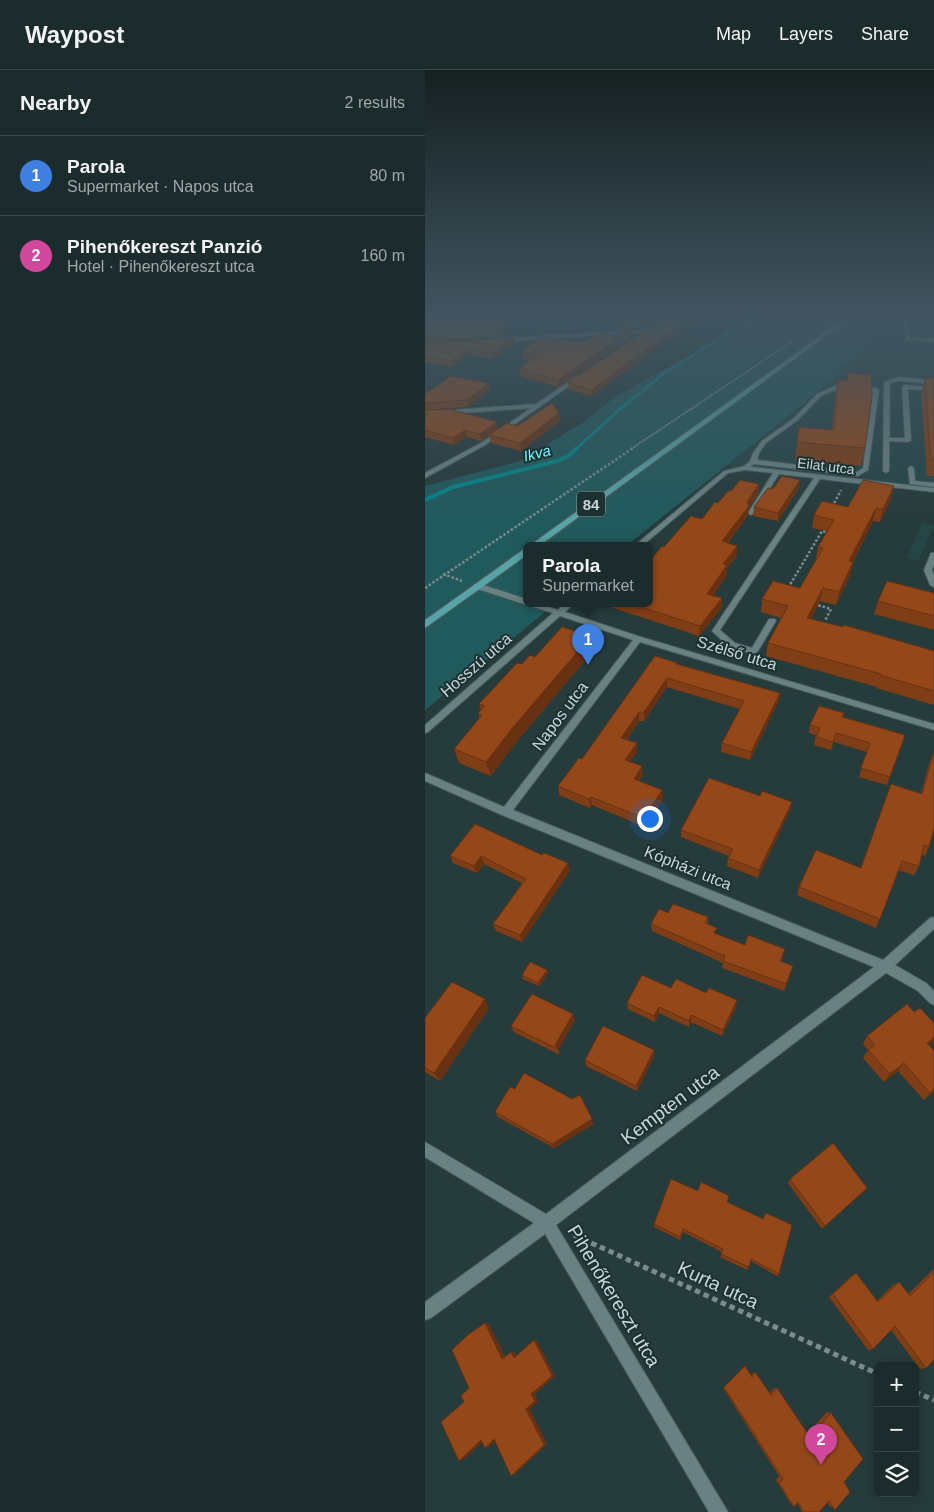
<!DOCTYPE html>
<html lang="en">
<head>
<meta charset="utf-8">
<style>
	body { margin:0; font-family:Arial,sans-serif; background:#253435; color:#f1f3f6 }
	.controls { position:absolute; right:15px; bottom:15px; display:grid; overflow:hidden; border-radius:8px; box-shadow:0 2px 12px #0003 }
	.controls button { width:45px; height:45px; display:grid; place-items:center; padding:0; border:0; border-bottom:1px solid #3a4849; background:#1c2c2d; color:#f1f3f6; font:25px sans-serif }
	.you { position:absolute; left:224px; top:748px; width:18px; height:18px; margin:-12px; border:4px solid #fff; border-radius:50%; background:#1a73e8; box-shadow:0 0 0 8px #1a73e833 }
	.badge { display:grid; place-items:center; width:32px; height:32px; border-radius:50%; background:#95b2f1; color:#fff; font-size:16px; font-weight:700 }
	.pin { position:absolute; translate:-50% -41px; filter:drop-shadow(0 1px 2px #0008) }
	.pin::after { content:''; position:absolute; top:26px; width:18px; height:15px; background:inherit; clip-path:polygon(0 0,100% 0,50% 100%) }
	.popup { position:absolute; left:98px; top:472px; width:130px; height:65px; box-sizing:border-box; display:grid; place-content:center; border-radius:8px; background:#1c2c2d; filter:drop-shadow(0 1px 4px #0005); font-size:16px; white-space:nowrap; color:#a0a7aa }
	.popup b { font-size:19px; color:#f1f3f6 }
	.popup::after { content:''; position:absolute; left:50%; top:100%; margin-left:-10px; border:10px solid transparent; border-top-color:#1c2c2d }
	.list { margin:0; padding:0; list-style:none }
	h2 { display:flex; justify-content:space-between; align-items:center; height:65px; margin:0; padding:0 20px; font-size:21px }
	h2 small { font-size:16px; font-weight:400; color:#a0a7aa }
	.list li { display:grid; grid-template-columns:32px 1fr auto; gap:15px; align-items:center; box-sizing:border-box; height:80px; padding:0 20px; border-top:1px solid #3a4849 }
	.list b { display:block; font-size:19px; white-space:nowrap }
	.list p { margin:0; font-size:16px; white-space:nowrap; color:#a0a7aa }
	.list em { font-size:16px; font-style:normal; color:#a0a7aa }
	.icon { flex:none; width:28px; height:28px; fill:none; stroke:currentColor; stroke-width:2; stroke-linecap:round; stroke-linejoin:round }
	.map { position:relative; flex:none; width:509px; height:1442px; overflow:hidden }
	header { display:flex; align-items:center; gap:30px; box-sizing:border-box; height:70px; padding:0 25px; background:#1c2c2d; border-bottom:1px solid #3a4849 }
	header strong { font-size:24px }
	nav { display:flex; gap:28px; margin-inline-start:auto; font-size:18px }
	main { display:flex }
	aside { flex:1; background:#1c2c2d }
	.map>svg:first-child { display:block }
	.built { fill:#264547 }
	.green { fill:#215a5d }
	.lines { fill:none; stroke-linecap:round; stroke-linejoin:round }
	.stream-far1 { stroke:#06858a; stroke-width:3 }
	.stream { stroke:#06858a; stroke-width:4 }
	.service-casing { stroke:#465859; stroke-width:2 }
	.minor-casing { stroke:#465859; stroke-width:2 }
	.primary-casing { stroke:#465859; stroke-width:3 }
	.path-far3 { stroke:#7c8c8d; stroke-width:2; stroke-dasharray:2 1; stroke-linecap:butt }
	.path-far2 { stroke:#7c8c8d; stroke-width:2.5; stroke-dasharray:2.5 2; stroke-linecap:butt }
	.path-far1 { stroke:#7c8c8d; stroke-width:3; stroke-dasharray:4 2.5; stroke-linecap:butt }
	.path { stroke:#7c8c8d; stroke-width:5; stroke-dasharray:5.5 4; stroke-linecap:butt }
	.service { fill:#698182; fill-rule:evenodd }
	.minor { fill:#698182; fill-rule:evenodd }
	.primary { fill:#56a4a7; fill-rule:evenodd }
	.wall { fill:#7f3e16 }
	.shaded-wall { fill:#683212 }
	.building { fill:#944819; stroke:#683212 }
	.labels { text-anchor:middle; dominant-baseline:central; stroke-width:4; stroke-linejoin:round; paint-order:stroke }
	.far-street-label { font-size:14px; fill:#cad6d7; stroke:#1c3132 }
	.far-water-label { font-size:15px; font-style:italic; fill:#6ef5fc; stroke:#1c3132 }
	.shield { fill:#1c3132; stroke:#96a4a6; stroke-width:1 }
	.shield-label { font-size:15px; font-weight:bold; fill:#cad6d7 }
	.street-label { font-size:16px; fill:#cad6d7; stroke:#1c3132 }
	.near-street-label { font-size:19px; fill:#cad6d7; stroke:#1c3132 }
</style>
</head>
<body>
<header>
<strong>Waypost</strong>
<nav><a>Map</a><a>Layers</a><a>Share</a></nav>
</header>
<main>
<aside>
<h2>Nearby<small>2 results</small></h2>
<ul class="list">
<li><span class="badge" style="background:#3f7fe0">1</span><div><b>Parola</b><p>Supermarket · Napos utca</p></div><em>80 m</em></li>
<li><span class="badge" style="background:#d1479c">2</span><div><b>Pihenőkereszt Panzió</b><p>Hotel · Pihenőkereszt utca</p></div><em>160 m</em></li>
</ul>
</aside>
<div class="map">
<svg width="509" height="1442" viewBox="0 0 509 1442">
	<rect width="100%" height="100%" fill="#263b3c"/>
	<g class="built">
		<path d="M466,247H509V423L299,396L407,311Z"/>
		<path d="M497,453L509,456L493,491L482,488Z"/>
	</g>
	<path class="green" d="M333,247H466L407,311L201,476H102V534H130L0,640V416L95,391L157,353L190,327Z"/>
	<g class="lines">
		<path class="stream-far1" d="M151,379L195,339L238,304L324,250L338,247"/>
		<path class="stream" d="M0,430L28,417L132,391L144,386L152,378"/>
		<g class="service-casing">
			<g id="service">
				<path d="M477,247H481L485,268H509V272L481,270Z"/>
				<path d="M474,307L509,310V314L474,311L465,313L464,401L461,403L458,401L459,312Z"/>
				<path d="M414,314L451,318L454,320L443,400L433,406L329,394L322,399H318V397L325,391L328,383L337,371L369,348L392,324ZM415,318L448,321L438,398L432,402L332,390L334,383L341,373L373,350L396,326Z"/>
				<path d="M480,315L509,317V321L483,319L486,370L483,372L480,370L477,317Z"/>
				<path d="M486,396L489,398L490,411L509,413V417L485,414L483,398Z"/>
				<path d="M506,483H509V494L507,500L509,505V517L505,515L499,500Z"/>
			</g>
		</g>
		<g class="minor-casing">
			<g id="minor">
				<path d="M220,260L222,262L76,272L73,270L76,268Z"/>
				<path d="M152,306L157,307L60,375L0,408V403L56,373L106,338L0,346V342L111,334Z"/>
				<path d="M459,368H483L486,370L483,372L461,371L459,370Z"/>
				<path d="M320,396L509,418V422L395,409L295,560L310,573L327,578L344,549H350L351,551L333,581L329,584L304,577L287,561L389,408L354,404L329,443L326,445L323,443L348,403L320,400L303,403L217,476H209L299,401Z"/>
				<path d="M49,514H55L102,529V534H115L133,540L139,534H148L140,542L216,567L509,654V660L215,572L88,740L458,890L505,848L509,847V859L470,895L501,913L509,921V935L505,933L493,921L461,903L131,1155L303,1442H284L120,1164L6,1248L0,1250V1232L109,1153L0,1087V1072L121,1144L449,897L77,745L0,711V703L79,737L208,570L135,546L3,662L0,663V655L128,543L105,536L104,534H99L49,518Z"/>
			</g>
		</g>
		<g class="primary-casing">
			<g id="primary">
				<path d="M421,247H427L114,476H104Z"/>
				<path d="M102,477V485L0,558V550Z"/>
			</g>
		</g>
		<path class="path-far3" d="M206,379L371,269"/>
		<g class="path-far2">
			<path d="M407,437L416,420"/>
			<path d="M18,504L37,511"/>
			<path d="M0,518L208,378"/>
			<path d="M363,518L397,461L405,463"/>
			<path d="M389,534L406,539L400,551"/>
		</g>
		<path class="path-far1" d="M398,556L401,550"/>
		<g class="path">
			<path d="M149,1165L453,1304"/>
			<path d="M490,1322L509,1330"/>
		</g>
		<use href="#service" class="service"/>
		<use href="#minor" class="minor"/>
		<use href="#primary" class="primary"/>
	</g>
	<g class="wall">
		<path d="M0,247H85L77,267L0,272V252L9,248L0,250Z"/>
		<path d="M194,247H236L219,258L209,259V265L134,317L95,306L94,299L105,290L97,289L96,282L194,268Z"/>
		<path d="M240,247H278L270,253L267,252L167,326L143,319V313Z"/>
		<path d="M89,268L90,273L68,289L45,284L27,297L0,292V273Z"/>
		<path d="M423,303L440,378L436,396L370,390L374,357L407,360L410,327L413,310L422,311Z"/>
		<path d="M500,308H509V406H502L496,323Z"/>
		<path d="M64,313L65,320L43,337L0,340V324Z"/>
		<path d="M0,340L31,341L73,358L56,371L42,367L29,375L0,367Z"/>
		<path d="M134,343L135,351L96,381L66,373L64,365L92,356Z"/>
		<path d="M334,414L333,424L324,438L323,445L303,473L312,486L302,498V505L288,526L297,528L296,539L274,566L185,537V534H224L239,477L277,449L306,421Z"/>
		<path d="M374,418L353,451L328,446L329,437L348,419Z"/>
		<path d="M466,429L455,452L448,451L428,492L425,505L411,535L395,531L386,549L509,581V635L451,618L452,617L341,586L343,573L356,548L336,542L337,529L375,518L391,489L393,477L402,461L387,458L389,445L423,437Z"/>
		<path d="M509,523V560L449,544L453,531Z"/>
		<path d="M166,566L168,581L93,670L66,706L34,693L29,679L55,648L53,643L56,640L54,634L97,594L110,587Z"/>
		<path d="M252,593V594L355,623L353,632L325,690L296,682L297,673L315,639L242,617L219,651H214L202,670L212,682L205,692L218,705L214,711L237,720L238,729L220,757L167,735L165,738L134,725L133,716L157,689Z"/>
		<path d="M419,643L418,647L480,665L462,715L434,707L442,682L409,672L406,680L389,675L391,665L384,663L385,655Z"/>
		<path d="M509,682L504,777L500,786L497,785L494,796L489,805L473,800L451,858L372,825L374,817L436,798L496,723L505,691Z"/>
		<path d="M335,726L367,732L365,740L333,808L302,796L303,788L304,786L256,767V760Z"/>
		<path d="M50,754L145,801L97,872L71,861L68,854L97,813L59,794L52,803L28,793L25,786Z"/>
		<path d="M243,843L283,847V854L291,864L320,875L358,886L356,892L366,903L359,921L297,898L298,893L227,861L226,854Z"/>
		<path d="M122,900L123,903L114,916L98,909L97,905Z"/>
		<path d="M246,918L311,937L297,966L266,952L264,957L234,943L230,952L203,939L202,933Z"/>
		<path d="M64,938L15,1011L0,1002V948Z"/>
		<path d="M148,944L150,950L133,980L135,985L89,962L86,956Z"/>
		<path d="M442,966L504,975L509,981V1021L499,1030L473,1001L459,1012L438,988L443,980L438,974Z"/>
		<path d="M229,986L212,1021L161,996L160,990Z"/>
		<path d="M70,1042L169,1054L129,1078L73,1047Z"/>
		<path d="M365,1109L442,1118L397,1159L363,1113Z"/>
		<path d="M273,1121L302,1132L354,1204L352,1206L326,1191L322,1200L295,1187L297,1182L258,1162L255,1170L229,1157V1154Z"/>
		<path d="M509,1199V1290L501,1298L495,1299L466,1260L448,1279L443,1280L404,1227L426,1206L431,1203L452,1231L468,1215L474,1212L483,1224Z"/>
		<path d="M320,1296L326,1305L328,1303L330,1302L345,1323L349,1318H352L382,1364L402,1342L406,1343L419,1412L410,1440L405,1436L402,1433L394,1442H377L372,1433L369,1437L365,1433L351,1410L354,1406L298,1318L318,1297Z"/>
	</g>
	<g class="shaded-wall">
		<path d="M0,247H12L0,250Z"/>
		<path d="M82,247H85L77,267L76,261Z"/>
		<path d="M228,247H236L219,258V253Z"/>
		<path d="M266,247L267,252L167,326L166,320Z"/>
		<path d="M270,247H278L270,253Z"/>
		<path d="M209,259V265L134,317L133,310Z"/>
		<path d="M89,268L90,273L68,289L67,283Z"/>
		<path d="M44,279L45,284L27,297L26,291Z"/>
		<path d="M64,313L65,320L43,337L42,330Z"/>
		<path d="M134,343L135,351L96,381L95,373Z"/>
		<path d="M72,352L73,358L56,371L55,364Z"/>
		<path d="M40,360L42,367L29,375L28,368Z"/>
		<path d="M375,410L374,418L353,451V443Z"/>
		<path d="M334,414L333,424L324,438L323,445L296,481L297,471Z"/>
		<path d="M469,416L466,429L455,452L458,439Z"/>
		<path d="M451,438L448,451L422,504L424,491Z"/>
		<path d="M312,476V486L302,498V505L282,534V524L298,494Z"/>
		<path d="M428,492L425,505L411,535L414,522Z"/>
		<path d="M398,518L395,531L380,561L382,548Z"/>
		<path d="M297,528L296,539L274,566L275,556Z"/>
		<path d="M166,566L168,581L93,670L66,706L61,692L89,656Z"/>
		<path d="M242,608V617L219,651V642Z"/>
		<path d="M355,623L353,632L325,690L326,682Z"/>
		<path d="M214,642V651L197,677L196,668Z"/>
		<path d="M411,663L409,672L406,680L408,672Z"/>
		<path d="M212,673V682L200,699V690Z"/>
		<path d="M217,696L218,705L210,718L209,709Z"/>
		<path d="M237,720L238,729L220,757L219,748Z"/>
		<path d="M166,727L167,735L165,738L164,729Z"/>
		<path d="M367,732L365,740L333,808L334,800Z"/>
		<path d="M56,786L59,794L52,803L49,796Z"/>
		<path d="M143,793L145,801L97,872L95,865Z"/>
		<path d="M122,900L123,903L114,916L113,913Z"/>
		<path d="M60,929L64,938L15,1011L9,1003Z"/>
		<path d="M312,930L311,937L297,966L298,960Z"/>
		<path d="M234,937V943L230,952L229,946Z"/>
		<path d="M148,944L150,950L133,980L130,975Z"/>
		<path d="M266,945V952L264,957V951Z"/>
		<path d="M509,967V971L496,982L502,973Z"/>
		<path d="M229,980V986L212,1021L211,1016Z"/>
		<path d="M479,993L473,1001L459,1012L465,1004Z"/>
		<path d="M509,1019V1021L499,1030L505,1023Z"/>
		<path d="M167,1049L169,1054L129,1078L127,1074Z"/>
		<path d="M60,1253L64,1254L81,1289H77Z"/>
		<path d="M109,1270L112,1271L130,1306L110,1324L113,1331L105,1339L122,1374L90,1404L86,1406L101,1339L106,1324Z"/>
		<path d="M86,1282H89L92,1288H89Z"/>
		<path d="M73,1368L65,1376L60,1378L69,1369Z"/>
		<path d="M61,1369L39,1389L34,1391L56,1370Z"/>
	</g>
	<g class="building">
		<path d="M10,247H82L76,261L0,266V252Z"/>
		<path d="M194,247H228L219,253L194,254Z"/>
		<path d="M240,247H266L166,320L143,313Z"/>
		<path d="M209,259L133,310L94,299L112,285L96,282L116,267L158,273L176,263L194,268V260Z"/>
		<path d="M89,268L67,283L44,279L26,291L0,286V273Z"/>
		<path d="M423,303L446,305L447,325L440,378L372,372L374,357L409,360L413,310L423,311Z"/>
		<path d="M26,306L64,313L42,330L0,333V324Z"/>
		<path d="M500,308H509V390H506Z"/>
		<path d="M127,333L134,343L95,373L64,365L82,353L92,356L97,353Z"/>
		<path d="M31,339L28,340L72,352L55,364L40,360L28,368L0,360V340Z"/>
		<path d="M357,406L375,410L353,443L329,437L343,418L348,419Z"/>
		<path d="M315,410L334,414L322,432L324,436L297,471L312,476L298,494L302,495L282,524L297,528L275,556L207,534H224V492L237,476L239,477L266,446L277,449L290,432L293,433L303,421H306Z"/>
		<path d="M438,410L469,416L458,439L451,438L424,491L428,492L414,522L398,518L382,548L418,557L419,555L509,581V621L455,605L456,604L343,573L363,536L337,529L348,511L375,518L398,478L393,477L409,450L389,445L397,431L423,437Z"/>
		<path d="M462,511L509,523V546L453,531Z"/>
		<path d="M137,557L166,566L89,656L61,692L29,679L57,645L53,643L60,636L54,634L92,593L97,594L105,585L110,587Z"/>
		<path d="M230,586L252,593L251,594L355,623L326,682L297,673L319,631L242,608L219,642H214L196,668L212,673L200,690L217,696L209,709L237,720L219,748L166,727L164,729L133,716L154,688L157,689Z"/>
		<path d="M394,636L419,643L417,647L480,665L465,707L436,698L445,673L411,663L408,672L391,667L395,658L385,655Z"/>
		<path d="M509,682V758L504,777L499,775L494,796L477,791L455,849L374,817L391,780L436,798L466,714L497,724Z"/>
		<path d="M284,708L335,726L337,721L367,732L334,800L303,788L308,779L256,760Z"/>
		<path d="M50,754L117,785L119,783L143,793L95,865L68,854L101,809L56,786L49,796L25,786Z"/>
		<path d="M248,834L283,847L280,853L292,858L289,863L320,875L323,865L360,879L355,891L368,896L361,914L298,891L300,886L226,854L234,839L243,843Z"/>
		<path d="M105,892L122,900L113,913L97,905Z"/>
		<path d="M217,905L246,918L251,909L281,923L284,918L312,930L298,960L266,945L264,951L234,937L229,946L202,933Z"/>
		<path d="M27,912L60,929L9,1003L0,998V948Z"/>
		<path d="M107,924L148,944L130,975L133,979L86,956Z"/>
		<path d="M482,934L489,942L495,938L509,953V967L502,973L509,981V1019L505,1023L479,993L465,1004L443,980L450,975L442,966Z"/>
		<path d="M178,956L229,980L211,1016L160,990Z"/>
		<path d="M99,1003L147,1029L155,1025L167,1049L127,1074L70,1042L85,1017L90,1019Z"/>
		<path d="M408,1073L442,1118L400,1156L365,1109Z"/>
		<path d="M246,1109L273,1121L276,1112L304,1126L302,1132L338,1149L341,1143L367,1155L354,1204L326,1189L324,1197L296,1184L298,1179L258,1159L255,1167L229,1154Z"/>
		<path d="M509,1202V1290L501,1298L470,1256L448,1279L408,1224L431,1203L453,1232L474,1212L485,1226Z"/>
		<path d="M60,1253L77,1289L86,1282L89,1288L109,1270L127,1306L106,1324L110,1331L101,1339L119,1375L86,1406L69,1369L60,1378L56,1370L34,1391L16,1352L39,1332L36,1326L44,1318L27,1280L44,1264Z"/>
		<path d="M320,1296L327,1307L330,1302L346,1325L352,1318L385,1367L406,1343L438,1389L419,1412L425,1422L410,1440L404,1431L394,1442H379L373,1432L369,1437L354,1413L358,1409L299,1317Z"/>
	</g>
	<linearGradient id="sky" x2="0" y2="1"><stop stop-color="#152021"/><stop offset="0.55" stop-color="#415561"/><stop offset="1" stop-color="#415561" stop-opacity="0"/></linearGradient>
	<rect width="509" height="448" fill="url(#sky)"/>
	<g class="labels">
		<g class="far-street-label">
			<text transform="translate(401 396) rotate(7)">Eilat utca</text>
		</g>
		<g class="far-water-label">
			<text transform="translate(112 383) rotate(-14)">Ikva</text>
		</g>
		<rect class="shield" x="152" y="421.5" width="28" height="25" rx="4"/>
		<g class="shield-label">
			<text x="166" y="434">84</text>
		</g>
		<g class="street-label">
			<text transform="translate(312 583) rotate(17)">Szélső utca</text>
			<text transform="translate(51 595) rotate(-41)">Hosszú utca</text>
			<text transform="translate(135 646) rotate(-53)">Napos utca</text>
			<text transform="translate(263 798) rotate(22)">Kópházi utca</text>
		</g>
		<g class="near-street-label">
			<text transform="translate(245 1035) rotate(-37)">Kempten utca</text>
			<text transform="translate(293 1215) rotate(25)">Kurta utca</text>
			<text transform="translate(189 1226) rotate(59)">Pihenőkereszt utca</text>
		</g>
	</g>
</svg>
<div class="controls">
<button>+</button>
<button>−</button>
<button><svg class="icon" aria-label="layers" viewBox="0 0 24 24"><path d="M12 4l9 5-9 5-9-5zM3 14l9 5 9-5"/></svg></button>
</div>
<div class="you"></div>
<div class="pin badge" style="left:163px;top:595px;background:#3f7fe0">1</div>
<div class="popup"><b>Parola</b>Supermarket</div>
<div class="pin badge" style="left:396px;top:1395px;background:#d1479c">2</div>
</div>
</main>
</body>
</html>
